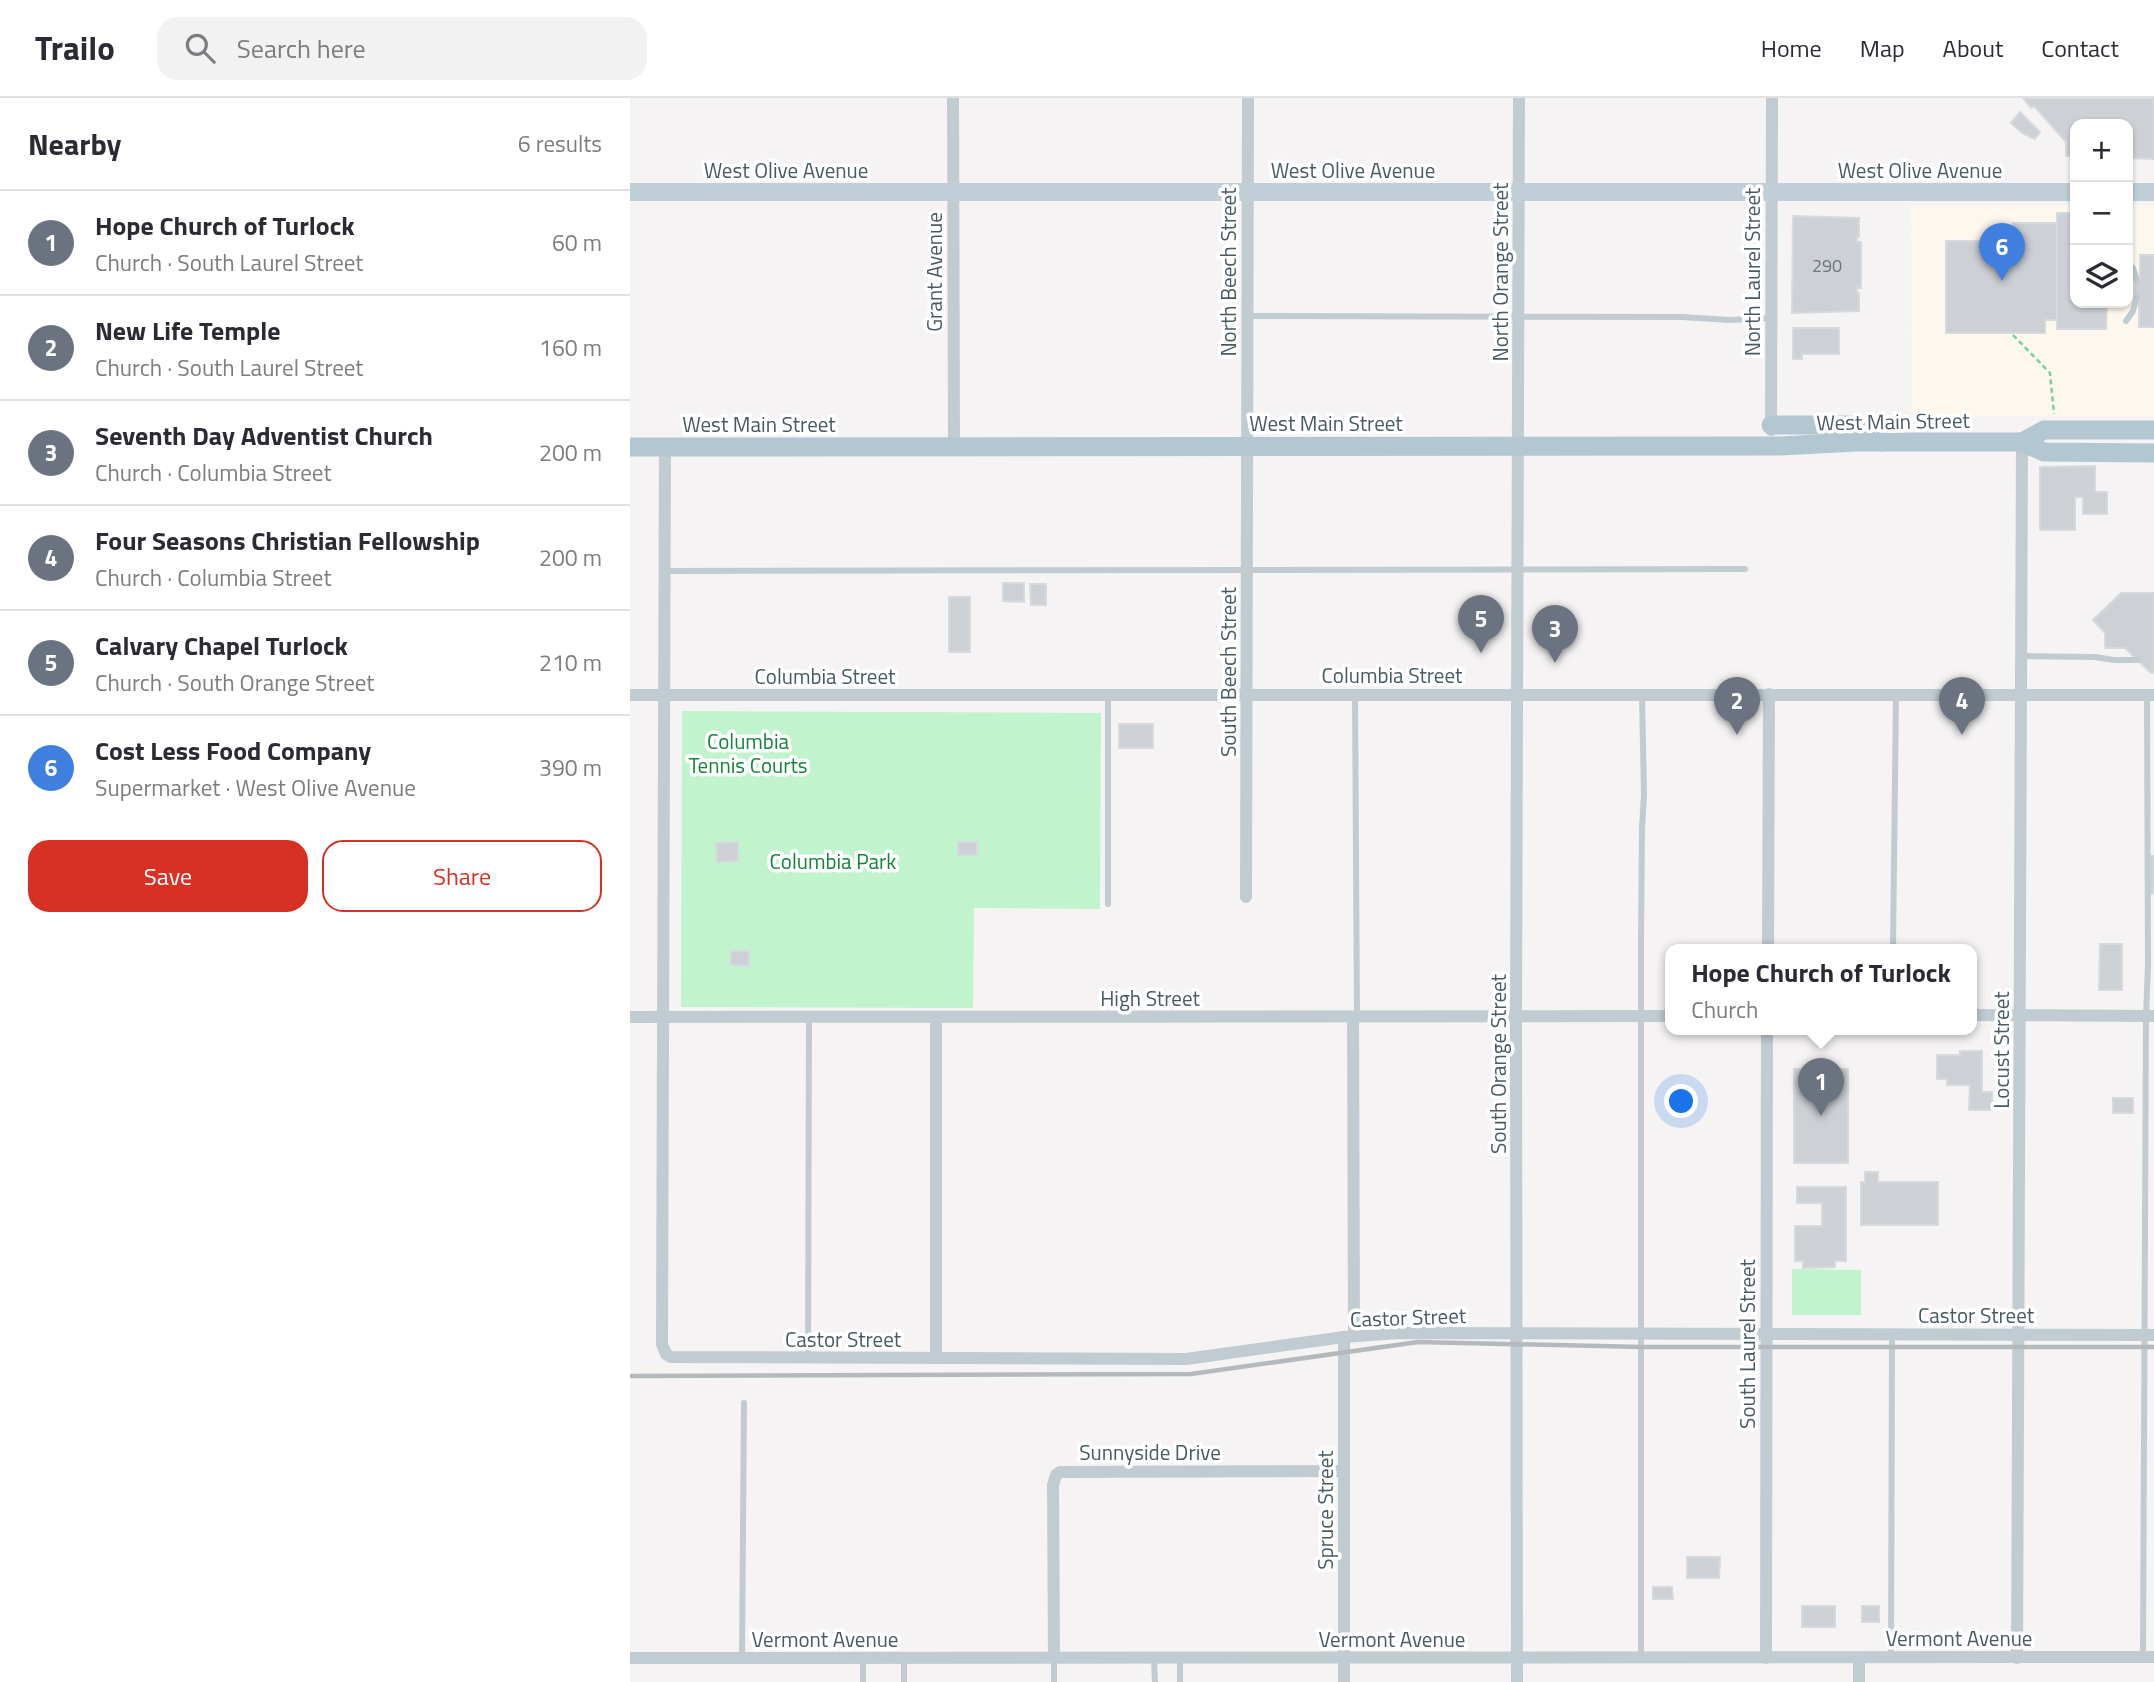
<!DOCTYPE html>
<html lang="en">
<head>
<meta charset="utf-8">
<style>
	body { margin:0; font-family:"Titillium Web",sans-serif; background:#f2f2f3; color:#2b2b33 }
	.controls { position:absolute; right:21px; top:21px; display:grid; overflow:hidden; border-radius:14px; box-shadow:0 2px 5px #0004 }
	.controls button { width:63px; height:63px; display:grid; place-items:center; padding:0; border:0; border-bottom:2px solid #e1e1e2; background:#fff; color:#2b2b33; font:35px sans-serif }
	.you { position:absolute; left:1052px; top:1004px; width:24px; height:24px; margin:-18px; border:5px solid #fff; border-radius:50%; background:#1a73e8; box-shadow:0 0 0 10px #1a73e833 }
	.badge { display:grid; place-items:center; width:46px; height:46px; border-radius:50%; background:#d93025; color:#fff; font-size:23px; font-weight:700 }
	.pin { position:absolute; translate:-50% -58px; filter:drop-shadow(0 2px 4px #0008) }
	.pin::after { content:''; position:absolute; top:37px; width:24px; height:21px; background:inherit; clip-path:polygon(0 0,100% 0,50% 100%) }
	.popup { position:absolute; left:1035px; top:846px; width:312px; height:91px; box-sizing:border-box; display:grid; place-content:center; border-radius:14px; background:#fff; filter:drop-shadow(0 2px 5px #0005); font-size:23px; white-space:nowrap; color:#7c7c81 }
	.popup b { font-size:26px; color:#2b2b33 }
	.popup::after { content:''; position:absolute; left:50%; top:100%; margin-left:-14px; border:14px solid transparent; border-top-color:#fff }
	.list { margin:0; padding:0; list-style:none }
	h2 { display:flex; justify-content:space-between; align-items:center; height:91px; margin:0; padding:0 28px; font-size:30px }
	h2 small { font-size:23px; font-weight:400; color:#7c7c81 }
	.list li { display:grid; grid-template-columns:46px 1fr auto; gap:21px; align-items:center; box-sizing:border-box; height:105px; padding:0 28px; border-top:2px solid #e1e1e2 }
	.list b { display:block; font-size:26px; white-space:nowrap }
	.list p { margin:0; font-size:23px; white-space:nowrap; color:#7c7c81 }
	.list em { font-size:23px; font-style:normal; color:#7c7c81 }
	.actions { display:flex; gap:14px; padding:21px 28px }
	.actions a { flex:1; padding:16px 0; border:2px solid #d93025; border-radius:21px; text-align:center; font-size:24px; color:#d93025 }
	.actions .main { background:#d93025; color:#fff }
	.icon { flex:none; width:38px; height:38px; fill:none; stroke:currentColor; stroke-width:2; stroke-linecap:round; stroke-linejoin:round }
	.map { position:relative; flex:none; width:1524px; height:1584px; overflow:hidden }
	header { display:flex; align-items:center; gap:42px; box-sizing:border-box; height:98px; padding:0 35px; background:#fff; border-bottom:2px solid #e1e1e2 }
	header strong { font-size:33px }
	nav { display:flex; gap:38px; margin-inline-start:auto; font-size:24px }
	.search { width:490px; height:63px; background:#f2f2f3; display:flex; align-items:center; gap:18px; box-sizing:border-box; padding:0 24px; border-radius:21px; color:#7c7c81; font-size:26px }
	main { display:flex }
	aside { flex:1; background:#fff }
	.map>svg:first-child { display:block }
	.commercial { fill:#fef7ee }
	.green { fill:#c1f3cc }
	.building { fill:#cdd1d5; stroke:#d6dade; stroke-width:2 }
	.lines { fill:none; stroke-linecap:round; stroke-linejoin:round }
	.path { stroke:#76d397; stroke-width:2.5; stroke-dasharray:5 3.5; stroke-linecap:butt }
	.lane { stroke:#c0ccd2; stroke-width:6 }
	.street { stroke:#c0ccd2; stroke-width:12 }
	.secondary { stroke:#c0ced7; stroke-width:18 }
	.primary { stroke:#b2c7d2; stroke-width:19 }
	.rail { stroke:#b4b9bd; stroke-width:4.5 }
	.labels { text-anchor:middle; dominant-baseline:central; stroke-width:7; stroke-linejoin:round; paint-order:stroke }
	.number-label { font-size:18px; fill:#6a787f }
	.street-label { font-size:21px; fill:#495a62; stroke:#fff }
	.park-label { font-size:21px; fill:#13843a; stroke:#fff }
</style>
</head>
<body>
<header>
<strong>Trailo</strong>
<div class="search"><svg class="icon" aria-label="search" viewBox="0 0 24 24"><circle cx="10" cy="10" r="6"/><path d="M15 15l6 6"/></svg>Search here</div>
<nav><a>Home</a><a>Map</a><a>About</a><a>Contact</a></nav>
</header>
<main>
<aside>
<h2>Nearby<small>6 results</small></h2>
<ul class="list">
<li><span class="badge" style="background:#6b7280">1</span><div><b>Hope Church of Turlock</b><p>Church · South Laurel Street</p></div><em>60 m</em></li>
<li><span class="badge" style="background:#6b7280">2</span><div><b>New Life Temple</b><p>Church · South Laurel Street</p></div><em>160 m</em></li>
<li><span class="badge" style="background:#6b7280">3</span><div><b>Seventh Day Adventist Church</b><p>Church · Columbia Street</p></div><em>200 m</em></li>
<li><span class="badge" style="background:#6b7280">4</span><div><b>Four Seasons Christian Fellowship</b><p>Church · Columbia Street</p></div><em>200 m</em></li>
<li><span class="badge" style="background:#6b7280">5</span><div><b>Calvary Chapel Turlock</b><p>Church · South Orange Street</p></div><em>210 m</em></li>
<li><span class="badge" style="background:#3f7fe0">6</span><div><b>Cost Less Food Company</b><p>Supermarket · West Olive Avenue</p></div><em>390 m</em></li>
</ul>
<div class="actions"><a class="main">Save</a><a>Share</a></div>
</aside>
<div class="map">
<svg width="1524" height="1584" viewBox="0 0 1524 1584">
	<rect width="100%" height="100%" fill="#f5f3f3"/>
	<path class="commercial" d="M1281,107H1445V205H1498V107H1524V318H1282Z"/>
	<g class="green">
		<path d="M52,613L471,615L470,811L344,810L343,910L51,909Z"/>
		<path d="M1162,1171L1231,1172V1217H1162Z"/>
	</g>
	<g class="building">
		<path d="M1393,0H1524V61L1498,60V26H1445V58H1436V44L1404,8L1401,10Z"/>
		<path d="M1390,14L1410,34L1405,41L1392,35L1381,25Z"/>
		<path d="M1427,115H1445V205H1477L1476,231H1427Z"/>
		<path d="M1163,118L1229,120V139H1227V144H1231V190H1227V195H1229V213L1162,215Z"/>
		<path d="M1383,125H1427V222H1415V235H1316V143H1383Z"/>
		<path d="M1510,157H1524V229H1509V199H1504V182H1510Z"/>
		<path d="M1163,230H1209V256H1172V261H1163Z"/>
		<path d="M1465,368V394H1477V416H1453V399H1445V432H1410V369Z"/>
		<path d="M373,485H394V504L373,503Z"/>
		<path d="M400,486H416V507H401Z"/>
		<path d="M1491,495H1524V575H1521L1495,550H1475V535L1463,522Z"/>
		<rect x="319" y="499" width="21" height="55"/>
		<rect x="489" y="626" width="34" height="24"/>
		<path d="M108,744V763L87,764L86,745Z"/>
		<rect x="328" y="744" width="19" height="13"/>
		<path d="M1520,758H1524V795L1520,796Z"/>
		<path d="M1470,846H1492V892H1469Z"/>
		<path d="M101,853H119V868L100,867Z"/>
		<path d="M1330,953H1352V994H1362V1012H1339L1340,987H1317V981H1307V957H1330Z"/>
		<rect x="1164" y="971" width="54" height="94"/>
		<rect x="1483" y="1000" width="20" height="15"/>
		<path d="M1235,1074H1248V1084H1308V1127H1231V1084H1235Z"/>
		<path d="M1167,1089H1216V1163H1205V1169L1173,1170V1163H1165V1128H1192V1105H1167Z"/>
		<path d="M1057,1459H1090L1089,1480H1057Z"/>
		<path d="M1023,1489H1042L1043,1501H1023Z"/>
		<rect x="1172" y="1508" width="33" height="21"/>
		<rect x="1232" y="1508" width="17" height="16"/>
	</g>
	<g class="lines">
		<path class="path" d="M1383,237L1420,275L1424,316"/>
		<g class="lane">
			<path d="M1498,165L1503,170L1507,182"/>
			<path d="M618,218L1052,219L1100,222L1141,220"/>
			<path d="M1496,223L1503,213L1507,199"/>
			<path d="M34,473L1115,471"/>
			<path d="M1391,558L1465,559L1484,562H1508"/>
			<path d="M725,597L727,919"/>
			<path d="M478,806V597"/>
			<path d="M1263,852L1266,598"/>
			<path d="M178,1260L179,919"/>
			<path d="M1011,1559V845L1012,730L1014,697L1012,597"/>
			<path d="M1513,1559L1516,918L1518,867L1517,597"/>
			<path d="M112,1560L114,1305"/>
			<path d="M424,1560V1584"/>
			<path d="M524,1560L525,1584"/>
			<path d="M1261,1560L1262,1237"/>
			<path d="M233,1584V1560"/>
			<path d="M274,1584V1560"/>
			<path d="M550,1584V1560"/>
		</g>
		<g class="street">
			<path d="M323,0L324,348"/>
			<path d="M1141,332L1142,0"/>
			<path d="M35,349L32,1246L36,1256L41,1259L556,1261L714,1239L769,1235L1524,1237"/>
			<path d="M0,597H1524"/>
			<path d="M616,799L618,0"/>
			<path d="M1138,852L1139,596"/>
			<path d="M1342,917L1524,918"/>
			<path d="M0,919C347,919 694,919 1040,918"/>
			<path d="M723,919L724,1238"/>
			<path d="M714,1239V1584"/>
			<path d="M306,1260V919"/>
			<path d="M0,1560L1524,1559"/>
			<path d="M424,1560L423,1387L426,1377L430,1374L714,1373"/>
			<path d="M1136,1560L1137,932"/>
			<path d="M1387,1560L1392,344"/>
			<path d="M887,1584L886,917L889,0"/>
			<path d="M1229,1584V1560"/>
		</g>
		<g class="secondary">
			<path d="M0,94H1445"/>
			<path d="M1498,94H1524"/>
		</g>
		<g class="primary">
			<path d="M1141,327H1224L1251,344"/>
			<path d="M1392,344L1414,332H1524"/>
			<path d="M0,349L1151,348L1226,344H1392L1414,354L1524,355"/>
		</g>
		<path class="rail" d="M0,1278L561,1276L788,1244L1012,1249H1524"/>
	</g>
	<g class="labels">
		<g class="number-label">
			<text x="1197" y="167">290</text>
		</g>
		<g class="street-label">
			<text x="156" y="72">West Olive Avenue</text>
			<text x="723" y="72">West Olive Avenue</text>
			<text x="1290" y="72">West Olive Avenue</text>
			<text transform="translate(304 174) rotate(-90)">Grant Avenue</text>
			<text transform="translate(598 174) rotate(-90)">North Beech Street</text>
			<text transform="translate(870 174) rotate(-90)">North Orange Street</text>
			<text transform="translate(1122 174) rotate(-90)">North Laurel Street</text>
			<text transform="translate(1263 323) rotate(-1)">West Main Street</text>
			<text x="696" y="325">West Main Street</text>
			<text x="129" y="326">West Main Street</text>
			<text transform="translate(598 574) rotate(-90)">South Beech Street</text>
			<text x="762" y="577">Columbia Street</text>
			<text x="195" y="578">Columbia Street</text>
			<text x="520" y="900">High Street</text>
			<text transform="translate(1371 952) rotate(-90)">Locust Street</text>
			<text transform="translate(868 966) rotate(-90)">South Orange Street</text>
			<text x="1346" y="1217">Castor Street</text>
			<text transform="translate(778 1219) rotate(-2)">Castor Street</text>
			<text x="213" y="1241">Castor Street</text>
			<text transform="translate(1117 1246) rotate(-90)">South Laurel Street</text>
			<text x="520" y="1354">Sunnyside Drive</text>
			<text transform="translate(695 1412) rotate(-90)">Spruce Street</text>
			<text x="1329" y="1540">Vermont Avenue</text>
			<text x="195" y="1541">Vermont Avenue</text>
			<text x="762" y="1541">Vermont Avenue</text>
		</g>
		<g class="park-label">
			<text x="118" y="643">Columbia<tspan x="118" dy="24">Tennis Courts</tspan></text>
			<text x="203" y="763">Columbia Park</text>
		</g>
	</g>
</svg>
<div class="controls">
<button>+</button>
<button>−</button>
<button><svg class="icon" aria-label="layers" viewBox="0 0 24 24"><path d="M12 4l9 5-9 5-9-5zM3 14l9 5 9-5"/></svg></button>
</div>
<div class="you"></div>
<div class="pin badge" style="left:1191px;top:1018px;background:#6b7280">1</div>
<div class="popup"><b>Hope Church of Turlock</b>Church</div>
<div class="pin badge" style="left:1107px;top:637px;background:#6b7280">2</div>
<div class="pin badge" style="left:925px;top:565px;background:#6b7280">3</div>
<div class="pin badge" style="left:1332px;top:637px;background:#6b7280">4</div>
<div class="pin badge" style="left:851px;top:555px;background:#6b7280">5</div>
<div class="pin badge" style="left:1372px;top:183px;background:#3f7fe0">6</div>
</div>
</main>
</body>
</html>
